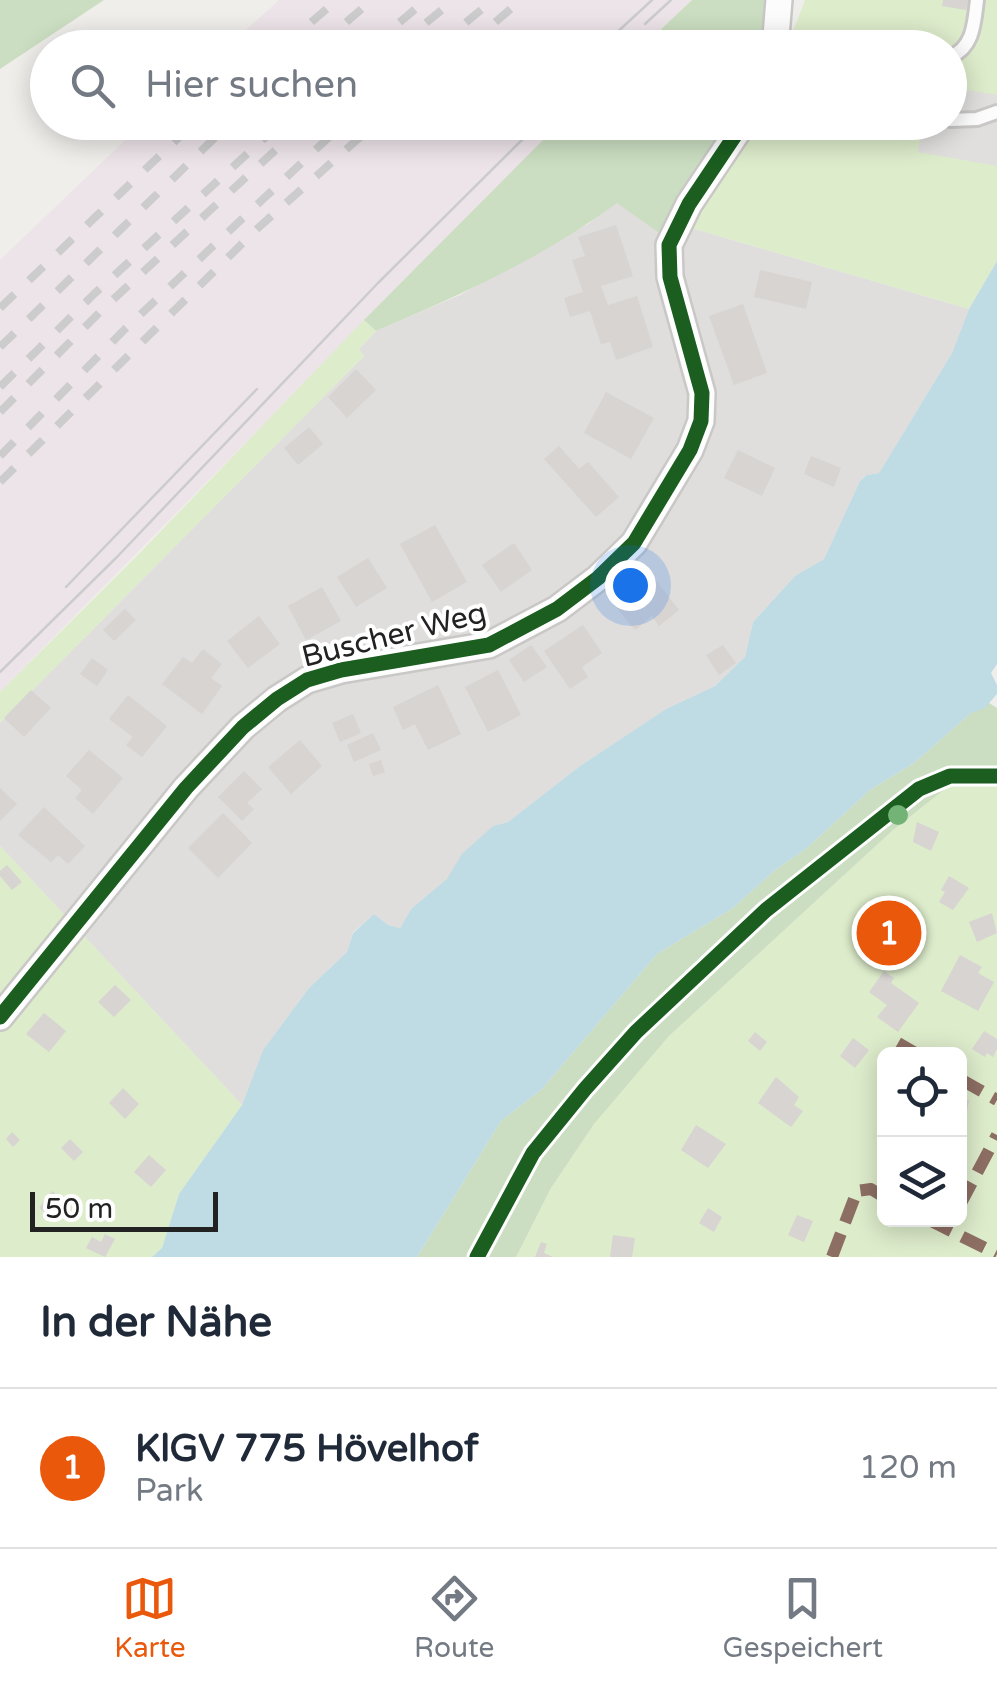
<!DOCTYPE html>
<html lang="de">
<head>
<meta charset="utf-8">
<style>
	body { margin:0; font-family:"Varela Round",sans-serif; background:#f6f6f7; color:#1f2937 }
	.controls { position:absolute; right:30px; bottom:30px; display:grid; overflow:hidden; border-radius:15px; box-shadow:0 5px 25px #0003 }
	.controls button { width:90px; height:90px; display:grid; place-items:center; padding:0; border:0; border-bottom:2px solid #e0e1e3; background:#fff; color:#1f2937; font:50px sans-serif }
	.scale { position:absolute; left:30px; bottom:25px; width:188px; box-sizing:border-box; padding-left:10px; border:5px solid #222; border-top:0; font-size:28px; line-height:35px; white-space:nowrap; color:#222; -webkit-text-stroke:8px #fff; paint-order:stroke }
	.you { position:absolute; left:630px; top:585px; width:35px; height:35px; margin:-25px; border:8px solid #fff; border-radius:50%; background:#1a73e8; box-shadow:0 0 0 15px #1a73e833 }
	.badge { display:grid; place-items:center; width:65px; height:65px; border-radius:50%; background:#ea580c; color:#fff; font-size:32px; font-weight:700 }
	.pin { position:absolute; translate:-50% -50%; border:5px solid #fff; box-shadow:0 2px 10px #0006 }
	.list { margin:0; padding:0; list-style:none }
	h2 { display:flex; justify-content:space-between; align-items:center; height:130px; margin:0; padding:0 40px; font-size:42px }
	h2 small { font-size:32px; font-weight:400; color:#747a83 }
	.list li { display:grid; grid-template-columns:65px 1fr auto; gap:30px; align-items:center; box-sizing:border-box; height:160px; padding:0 40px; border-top:2px solid #e0e1e3 }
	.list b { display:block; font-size:38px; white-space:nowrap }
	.list p { margin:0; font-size:32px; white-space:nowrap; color:#747a83 }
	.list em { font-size:32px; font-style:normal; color:#747a83 }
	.icon { flex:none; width:55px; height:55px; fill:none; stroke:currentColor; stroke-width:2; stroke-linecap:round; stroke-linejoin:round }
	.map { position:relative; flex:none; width:997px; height:1257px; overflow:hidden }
	.search { position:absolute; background:#fff; box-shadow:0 5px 25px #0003; left:30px; right:30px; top:30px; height:110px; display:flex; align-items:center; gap:25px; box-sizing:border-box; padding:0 35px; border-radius:55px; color:#747a83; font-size:38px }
	.sheet { height:290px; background:#fff }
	nav { display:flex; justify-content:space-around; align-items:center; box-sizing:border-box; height:140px; border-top:2px solid #e0e1e3; background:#fff; font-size:28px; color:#747a83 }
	nav a { display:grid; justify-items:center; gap:5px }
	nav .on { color:#ea580c }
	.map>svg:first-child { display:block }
	.residential { fill:#dfdedc }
	.industrial { fill:#ede4e9 }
	.grass { fill:#ddeccb; fill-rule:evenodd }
	.forest { fill:#cbdec1 }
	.parking { fill:#e0dfde }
	.water { fill:#bfdbe3 }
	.building { fill:#d7d4d2 }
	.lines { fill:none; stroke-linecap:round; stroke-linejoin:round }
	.lane-casing { stroke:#c9c8c7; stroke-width:18 }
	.street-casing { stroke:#c9c8c7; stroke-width:30 }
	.lane { stroke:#fdfcfc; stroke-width:12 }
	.street { stroke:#fdfcfc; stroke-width:25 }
	.tram { stroke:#ccc; stroke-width:2.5 }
	.rail { stroke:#ccc; stroke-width:8; stroke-dasharray:20 20; stroke-linecap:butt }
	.quiet { stroke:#8d6e63; stroke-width:12; stroke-dasharray:25 12; stroke-linecap:butt }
	.cycleway-casing { stroke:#fff; stroke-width:21 }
	.cycleway { stroke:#1b5e20; stroke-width:15 }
	.tree { fill:#73b476 }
	.labels { text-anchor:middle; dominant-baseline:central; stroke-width:8; stroke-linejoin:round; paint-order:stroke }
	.street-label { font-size:30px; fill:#222; stroke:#fff }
</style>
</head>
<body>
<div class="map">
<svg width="997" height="1257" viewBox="0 0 997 1257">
	<rect width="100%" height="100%" fill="#f0eeeb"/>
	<path class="residential" d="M617,202L659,233L688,227L969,309L952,353L879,473L867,475L860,481L824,559L795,576L753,622L745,657L715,686L666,709L580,766L508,822L493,826L448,879L411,909L400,928L388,925L374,914L353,932L347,952L309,988L263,1050L242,1105L0,846V723L364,356L359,349L376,331L460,295L588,224Z"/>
	<g class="industrial">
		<path d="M279,0H692L641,47L226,48Z"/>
		<path d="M143,123H560L0,692V260Z"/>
	</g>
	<g class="grass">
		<path d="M805,0H997V261L969,309L688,227L755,123L950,122V48L787,47Z"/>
		<path d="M364,320L376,331L359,349L364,356L0,723V692L135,558Z"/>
		<path d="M997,779V1257H516L551,1188L594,1124L669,1036L893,830L955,780ZM884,1054H960V1220H884Z"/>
		<path d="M0,846L242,1105L179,1194L162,1248L152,1257H0Z"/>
	</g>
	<g class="forest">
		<path d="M0,0H104L0,69Z"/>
		<path d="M692,0H770L765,47L641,48Z"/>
		<path d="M560,123H733L659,233L617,203C544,257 459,296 376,331L364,320Z"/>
		<path d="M989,703L997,708V779L955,781L893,830L669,1036L594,1124L551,1188L516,1257H417L501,1121L542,1089L657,954L733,908L774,871L807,848L870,790L914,763L971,713Z"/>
	</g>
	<path class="parking" d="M950,87L997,95V166L918,152L923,123L950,122Z"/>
	<path class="water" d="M997,261V664L991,673L997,685V694L985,708L971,713L914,763L870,790L807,848L774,871L733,908L657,954L542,1089L501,1121L417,1257H152L162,1248L179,1194L242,1105L263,1050L309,988L347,952L353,933L374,914L388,925L400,928L411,909L447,879L462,854L493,826L508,822L580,766L666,709L715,686L745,657L753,622L795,576L824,559L860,481L867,475L879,473L952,353L969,309Z"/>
	<g class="building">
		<path d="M943,0H968L966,10L942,6Z"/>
		<path d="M616,225L633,276L601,286L608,305L637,296L653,347L616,360L610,342L601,344L590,311L570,317L564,298L583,292L572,260L585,256L578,237Z"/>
		<path d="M760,270L812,282L806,309L754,297Z"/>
		<path d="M743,304L767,373L734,385L709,316Z"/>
		<path d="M356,369L376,390L347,418L328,397Z"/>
		<path d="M606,392L654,418L631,459L584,433Z"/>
		<path d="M309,427L323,444L298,465L284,448Z"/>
		<path d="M559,446L579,469L588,462L619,497L596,517L544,459Z"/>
		<path d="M738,450L775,468L762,496L724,478Z"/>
		<path d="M811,456L841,468L834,487L804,474Z"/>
		<path d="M435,525L467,582L432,602L400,544Z"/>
		<path d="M514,543L532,570L501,592L482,565Z"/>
		<path d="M368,558L387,588L356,607L337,577Z"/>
		<path d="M649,571L679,610L659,626L652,616L635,630L611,601Z"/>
		<path d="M322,587L341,621L306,640L288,606Z"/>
		<path d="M125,609L136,620L114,641L103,630Z"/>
		<path d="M259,616L280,644L248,668L227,641Z"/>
		<path d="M583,625L602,653L582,667L588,677L570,689L544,651Z"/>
		<path d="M531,645L547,667L524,682L509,660Z"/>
		<path d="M723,645L736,663L719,675L706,655Z"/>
		<path d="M203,649L222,664L211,678L222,686L202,714L162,684L183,657L192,663Z"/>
		<path d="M92,658L108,670L97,686L80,674Z"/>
		<path d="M498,670L521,715L488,732L465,687Z"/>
		<path d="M438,685L461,734L428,750L415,724L403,730L393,707Z"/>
		<path d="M31,690L51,708L24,737L4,718Z"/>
		<path d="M128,695L167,726L142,757L126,745L133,737L109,719Z"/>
		<path d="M353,714L361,733L340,742L332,723Z"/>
		<path d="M373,733L381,750L354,762L347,745Z"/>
		<path d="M300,740L322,766L291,794L268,767Z"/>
		<path d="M89,750L123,778L93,814L75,798L82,790L66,776Z"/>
		<path d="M381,760L385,772L373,776L369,764Z"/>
		<path d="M244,771L262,789L247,803L254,809L242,821L218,797Z"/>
		<path d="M0,788L17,804L0,821Z"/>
		<path d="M44,807L85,846L68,864L58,855L51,862L18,835Z"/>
		<path d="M223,813L252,843L218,878L188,848Z"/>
		<path d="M917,822L939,832L931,851L913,842Z"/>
		<path d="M7,865L22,882L12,890L0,876V871Z"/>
		<path d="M949,876L969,888L953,910L939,902L945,892L941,890Z"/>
		<path d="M894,909L907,921L888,940L875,928Z"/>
		<path d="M992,913L997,933L977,942L969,922Z"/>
		<path d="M960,955L982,967L978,973L994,982L978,1011L941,991Z"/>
		<path d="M884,971L894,978L891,983L919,1003L898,1032L877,1017L887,1005L869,992Z"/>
		<path d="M115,985L131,1000L114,1017L98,1002Z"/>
		<path d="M44,1013L66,1031L49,1052L26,1034Z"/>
		<path d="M984,1031L997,1039V1049L993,1057L987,1053L985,1057L972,1049Z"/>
		<path d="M755,1032L767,1042L760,1051L748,1041Z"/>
		<path d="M853,1038L869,1050L855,1068L840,1056Z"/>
		<path d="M776,1077L799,1097L794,1105L803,1111L791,1127L758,1103Z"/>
		<path d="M123,1088L139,1104L125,1119L109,1103Z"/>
		<path d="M960,1099L969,1100L966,1118L960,1117Z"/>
		<path d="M696,1125L726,1144L708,1168L681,1150Z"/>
		<path d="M12,1132L20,1140L13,1147L6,1139Z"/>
		<path d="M70,1139L83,1152L74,1161L61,1148Z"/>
		<path d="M149,1155L166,1170L151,1187L134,1172Z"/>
		<path d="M52,1191L70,1205L57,1222L39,1208Z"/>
		<path d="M708,1208L722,1217L714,1232L699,1223Z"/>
		<path d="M797,1215L813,1221L804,1242L788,1235Z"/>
		<path d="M105,1234L115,1239L105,1257L86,1248L92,1237L101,1242Z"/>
		<path d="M613,1235L635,1238L632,1257H610Z"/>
		<path d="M541,1242L547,1244L544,1253L553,1257H535Z"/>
	</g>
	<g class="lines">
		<g class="lane-casing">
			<g id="lane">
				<path d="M950,57C974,47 974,23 977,0"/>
				<path d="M950,120L977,119L997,112"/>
			</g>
		</g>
		<g class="street-casing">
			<g id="street">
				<path d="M775,48L779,0"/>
				<path d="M0,1017L186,788L243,727L277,699L307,680L341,670L489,645L557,609L598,578L634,543L690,450L701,421L702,393L670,277L669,245L689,204L744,122"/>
			</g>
		</g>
		<use href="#lane" class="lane"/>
		<use href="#street" class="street"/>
		<g class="tram">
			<path d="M645,24L671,0"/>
			<path d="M600,48L652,0"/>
			<path d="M66,587L257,389"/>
			<path d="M0,672L117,557L378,283L540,122"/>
		</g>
		<g class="rail">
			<path d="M281,48L337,0"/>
			<path d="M316,48L372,0"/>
			<path d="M369,48L426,0"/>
			<path d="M395,48L454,0"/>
			<path d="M435,48L493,0"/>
			<path d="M465,48L521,0"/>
			<path d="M0,308L195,122"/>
			<path d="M0,347L231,122"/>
			<path d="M0,387L94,294L282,122"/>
			<path d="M0,412L105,307L306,122"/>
			<path d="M0,456L125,329L345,122"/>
			<path d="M0,482L258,228L377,122"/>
		</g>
		<g class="quiet">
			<path d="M898,1043L917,1054"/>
			<path d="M960,1079L997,1100"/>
			<path d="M960,1205L997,1135"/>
			<path d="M929,1220L997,1254"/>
			<path d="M832,1257L857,1191L871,1189L884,1197"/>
		</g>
		<g class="cycleway-casing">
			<g id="cycleway">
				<path d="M0,1017L186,788L243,727L277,699L307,680L341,670L489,645L557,609L598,578L634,543L690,450L701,421L702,393L670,277L669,245L689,204L744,122"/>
				<path d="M477,1257L533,1153L585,1089L636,1032L766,910L919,789L950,776H997"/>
			</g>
		</g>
		<use href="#cycleway" class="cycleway"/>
	</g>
	<circle class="tree" cx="898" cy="815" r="10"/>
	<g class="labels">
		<g class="street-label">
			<text transform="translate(394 635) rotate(-14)">Buscher Weg</text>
		</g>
	</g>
</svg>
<div class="controls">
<button><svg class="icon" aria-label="locate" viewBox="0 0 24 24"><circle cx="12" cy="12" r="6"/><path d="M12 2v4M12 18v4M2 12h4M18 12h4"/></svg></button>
<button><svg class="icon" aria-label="layers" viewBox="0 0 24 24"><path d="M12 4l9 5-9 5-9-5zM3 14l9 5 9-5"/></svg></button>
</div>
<div class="scale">50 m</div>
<div class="you"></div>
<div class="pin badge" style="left:889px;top:933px">1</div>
<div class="search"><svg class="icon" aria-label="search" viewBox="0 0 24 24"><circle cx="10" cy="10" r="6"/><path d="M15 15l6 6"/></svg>Hier suchen</div>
</div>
<section class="sheet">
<h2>In der Nähe<small></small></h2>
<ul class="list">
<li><span class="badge">1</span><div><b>KlGV 775 Hövelhof</b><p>Park</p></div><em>120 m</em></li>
</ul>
</section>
<nav>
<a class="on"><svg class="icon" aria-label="map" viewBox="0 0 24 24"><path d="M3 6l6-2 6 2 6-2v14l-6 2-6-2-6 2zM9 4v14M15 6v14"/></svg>Karte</a>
<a><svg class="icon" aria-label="directions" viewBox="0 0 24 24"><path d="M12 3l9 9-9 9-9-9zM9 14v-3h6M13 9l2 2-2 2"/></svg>Route</a>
<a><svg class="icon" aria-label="saved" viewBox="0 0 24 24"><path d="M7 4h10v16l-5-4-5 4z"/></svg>Gespeichert</a>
</nav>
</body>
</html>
